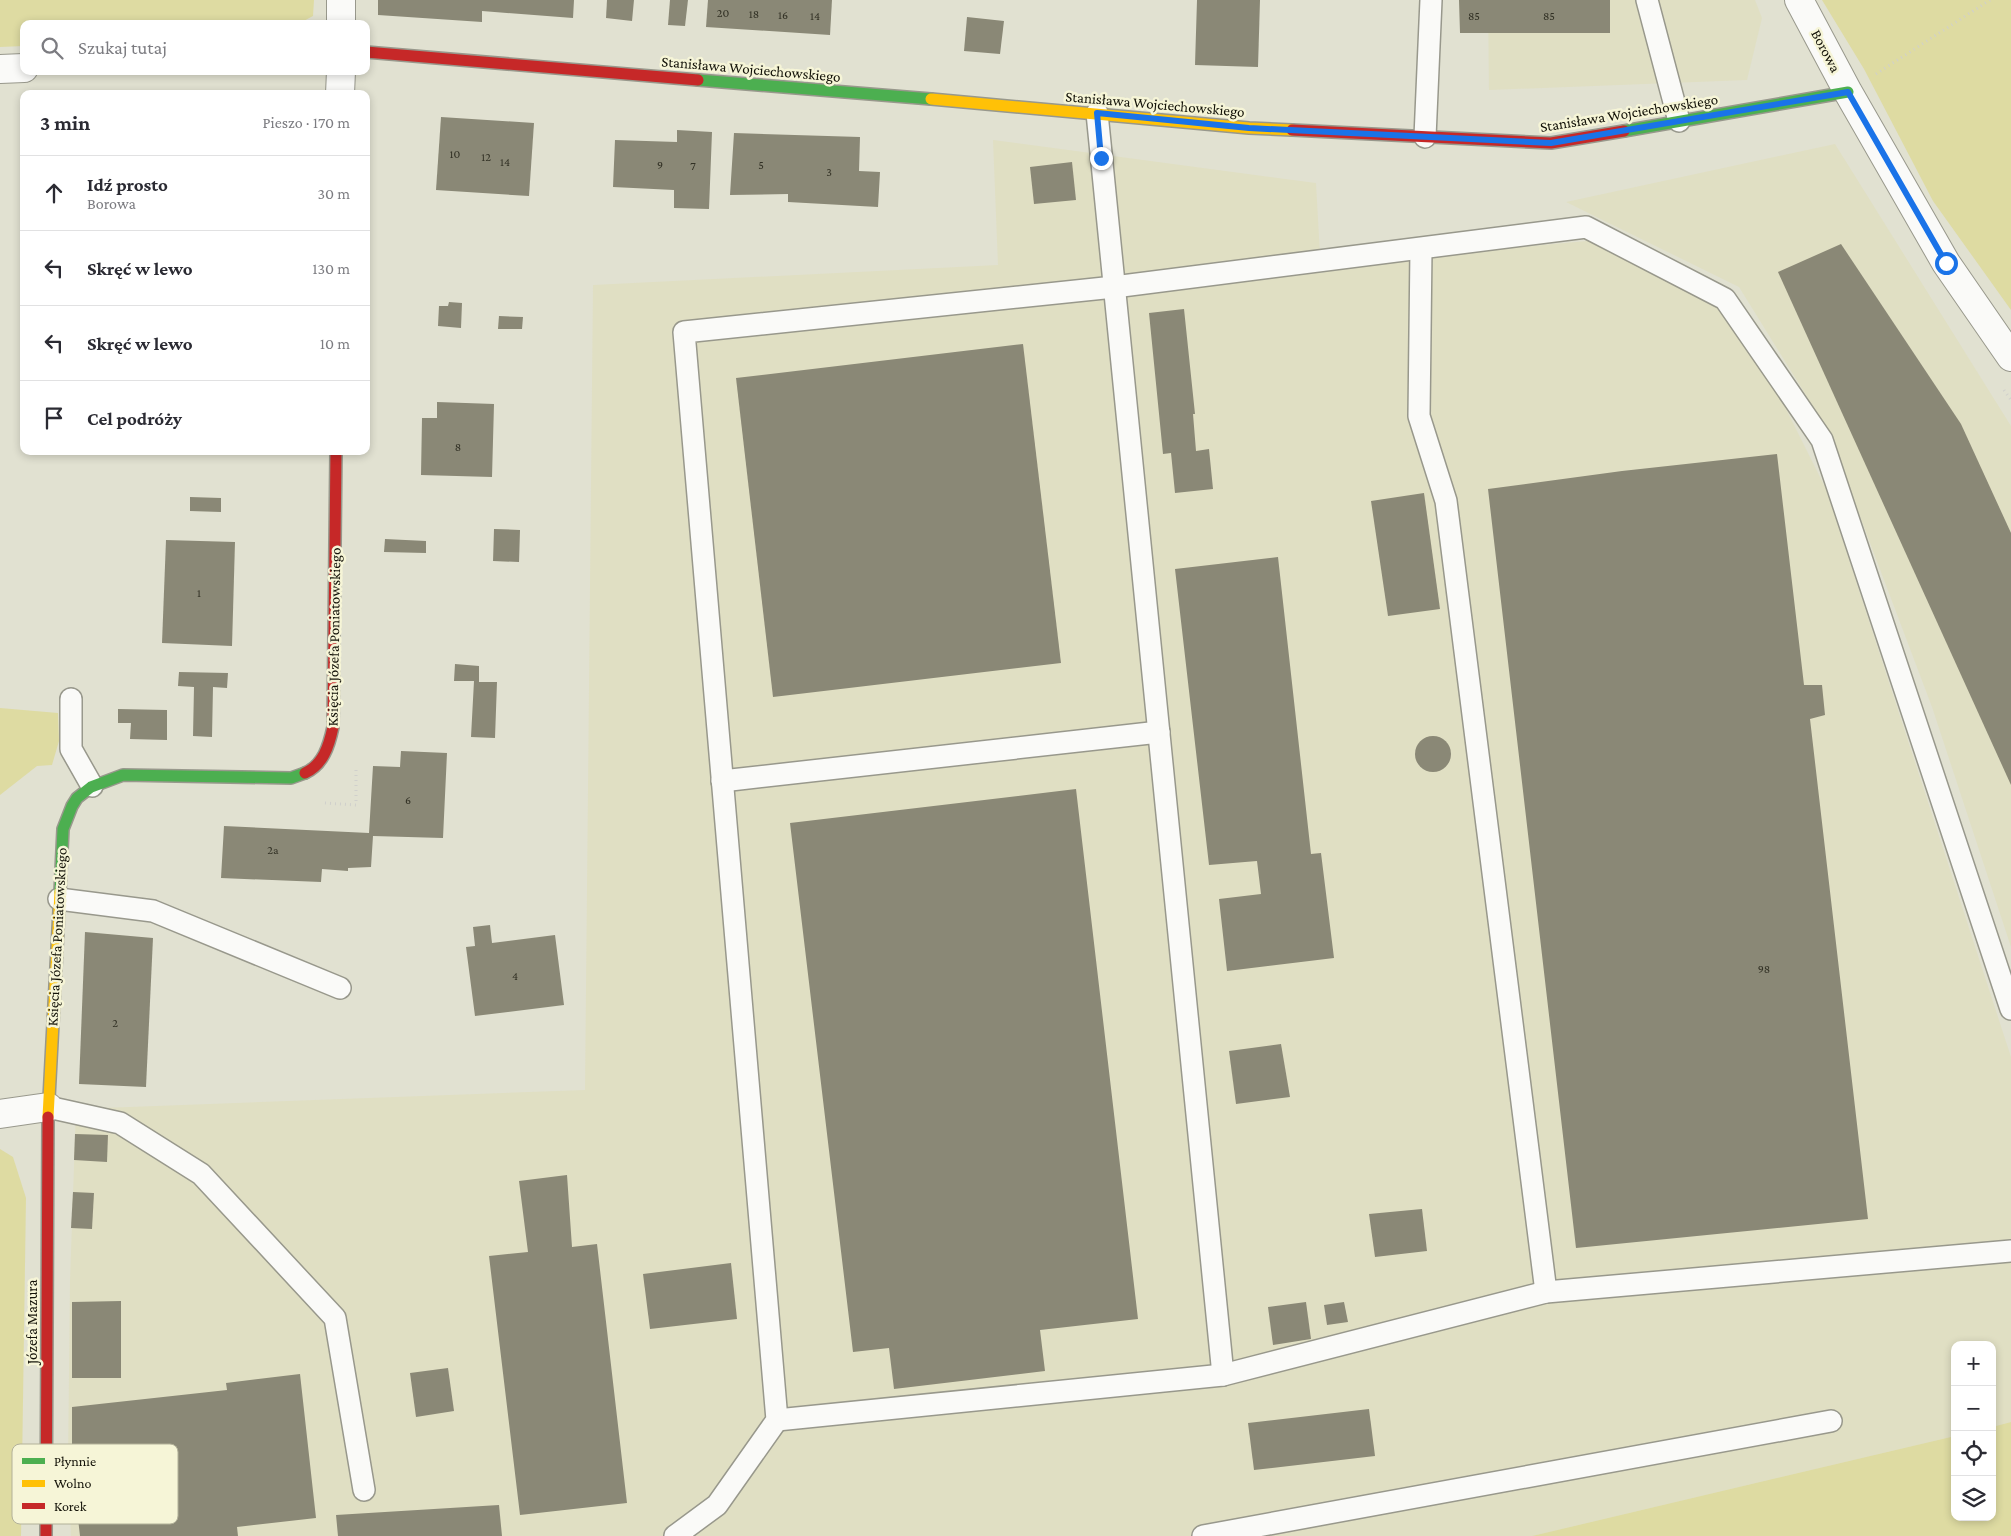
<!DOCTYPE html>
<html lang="pl">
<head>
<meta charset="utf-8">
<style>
	body { margin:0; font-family:"Crimson Pro",serif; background:#f2f2f3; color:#2b2b33 }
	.controls { position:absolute; right:15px; bottom:15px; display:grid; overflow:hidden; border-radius:10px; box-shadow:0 2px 8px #0003 }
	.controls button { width:45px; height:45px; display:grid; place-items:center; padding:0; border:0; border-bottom:1px solid #e1e1e2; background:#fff; color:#2b2b33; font:25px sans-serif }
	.stop { position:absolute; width:15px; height:15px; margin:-11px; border:4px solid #1a73e8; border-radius:50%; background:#fff }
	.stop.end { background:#1a73e8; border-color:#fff; box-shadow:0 1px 5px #0008 }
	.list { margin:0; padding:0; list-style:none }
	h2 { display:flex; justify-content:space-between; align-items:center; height:65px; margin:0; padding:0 20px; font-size:21px }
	h2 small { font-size:16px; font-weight:400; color:#7c7c81 }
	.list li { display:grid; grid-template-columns:32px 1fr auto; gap:15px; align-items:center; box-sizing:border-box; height:75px; padding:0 20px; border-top:1px solid #e1e1e2 }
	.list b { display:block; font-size:19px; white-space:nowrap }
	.list p { margin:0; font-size:16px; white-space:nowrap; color:#7c7c81 }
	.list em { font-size:16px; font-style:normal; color:#7c7c81 }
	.icon { flex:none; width:28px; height:28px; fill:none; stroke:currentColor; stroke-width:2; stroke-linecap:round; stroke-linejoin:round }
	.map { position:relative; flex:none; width:2011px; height:1536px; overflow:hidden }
	.search { position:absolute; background:#fff; box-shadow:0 2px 8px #0003; left:20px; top:20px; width:350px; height:55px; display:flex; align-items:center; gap:12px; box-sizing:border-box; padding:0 18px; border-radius:10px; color:#7c7c81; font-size:19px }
	.panel { position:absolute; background:#fff; box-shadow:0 2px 8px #0003; left:20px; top:90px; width:350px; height:365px; border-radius:10px }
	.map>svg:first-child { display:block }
	.built { fill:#e0dfc3 }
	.green { fill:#dedba2 }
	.building { fill:#8a8876 }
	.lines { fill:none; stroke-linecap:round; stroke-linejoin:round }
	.lane-casing { stroke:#98988c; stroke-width:24 }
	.street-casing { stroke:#98988c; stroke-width:30 }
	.fast-casing { stroke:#98988c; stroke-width:14 }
	.slow-casing { stroke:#98988c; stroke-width:14 }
	.jam-casing { stroke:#98988c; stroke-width:14 }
	.path { stroke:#d0d0cc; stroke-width:3; stroke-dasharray:1 4; stroke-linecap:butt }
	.lane { stroke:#fafaf8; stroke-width:21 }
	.street { stroke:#fafaf8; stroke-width:28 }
	.fast { stroke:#4caf50; stroke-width:11 }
	.slow { stroke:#ffc107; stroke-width:11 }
	.jam { stroke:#c62828; stroke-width:11 }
	.route { stroke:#1a73e8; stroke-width:6 }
	.labels { text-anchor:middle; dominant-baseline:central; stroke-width:5; stroke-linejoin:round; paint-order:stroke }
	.number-label { font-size:12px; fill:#313024 }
	.street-label { font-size:15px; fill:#131208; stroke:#f6f5d7 }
	.key { fill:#f6f5d7; stroke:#b2b199; stroke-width:1 }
	.key-label { font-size:14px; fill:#131208 }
</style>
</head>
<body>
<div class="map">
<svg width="2011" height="1536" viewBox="0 0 2011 1536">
	<rect width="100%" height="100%" fill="#e1e1d1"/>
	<g class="built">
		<path d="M1488,0H1755L1762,18L1747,80L1489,90Z"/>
		<path d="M993,140L1316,183L1321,273L1376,260L1598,240L1713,299L1775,387L1826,489L2011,1057V1422L1992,1427V1345H1955V1436L1532,1536H71L68,1466L70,1281L76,1109L585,1090L593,285L998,265Z"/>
		<path d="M1835,144L2011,426V947L1932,707L1827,429L1739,287L1566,202Z"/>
	</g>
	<g class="green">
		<path d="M0,0H314L313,16L298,24H24V46L0,47Z"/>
		<path d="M1822,0H2011V310L1933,201L1864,69Z"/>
		<path d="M0,708L58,713L59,741L52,765L37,766L0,795Z"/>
		<path d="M0,1149L13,1157L26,1198L21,1536H0Z"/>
		<path d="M2011,1422V1536H1532L1955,1436V1517H1992V1427Z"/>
	</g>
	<g class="building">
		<path d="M378,0H574L573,18L482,11V22L378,15Z"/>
		<path d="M607,0H634L632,21L606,18Z"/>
		<path d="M670,0H688L685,26L668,25Z"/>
		<path d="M708,0H832L830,35L706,27Z"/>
		<path d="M1197,0H1260L1258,67L1195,65Z"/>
		<path d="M1459,0H1610V33H1460Z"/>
		<path d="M967,17L1004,21L1000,54L964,51Z"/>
		<path d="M441,117L534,123L529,196L436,190Z"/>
		<path d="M677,130L712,132L709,209L674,208V190L613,187L615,140L677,142Z"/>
		<path d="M734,133L860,137L859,171L880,172L878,207L788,202V194L730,195Z"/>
		<path d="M1072,162L1076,200L1034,204L1030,167Z"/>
		<path d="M1841,244L1961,424L2011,533V785L1778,272Z"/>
		<path d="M449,302L462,303L461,328L438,326L439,306H448Z"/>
		<path d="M1184,309L1195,414H1193L1196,451L1209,449L1213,489L1175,493L1171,453L1163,454L1149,313Z"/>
		<path d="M499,316L523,317L522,329H498Z"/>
		<path d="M1023,344L1061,663L773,697L736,378Z"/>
		<path d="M437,402L494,404L492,477L421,475L422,418H437Z"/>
		<path d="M1777,454L1804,685H1822L1825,715L1810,719L1868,1219L1576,1248L1488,489L1622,471Z"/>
		<path d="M1424,493L1440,609L1388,616L1371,501Z"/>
		<path d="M190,497L221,498V512L190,511Z"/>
		<path d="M494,529L520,530L519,562L493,561Z"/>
		<path d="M385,539L426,541V553L384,552Z"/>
		<path d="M166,540L235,542L232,646L162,643Z"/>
		<path d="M1278,557L1311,854L1321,853L1334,958L1227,971L1219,899L1261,894L1257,861L1209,865L1175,569Z"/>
		<path d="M455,664L479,666V682H497L495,738L471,737L474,681H454Z"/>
		<path d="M179,672L228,673L227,688L213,687L212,737L193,736L194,687L178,686Z"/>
		<path d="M118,709L167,710V740L130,739L131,723H118Z"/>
		<circle cx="1433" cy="754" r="18"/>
		<path d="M401,751L447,753L443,838L373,836L371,867L348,868V871L322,869L321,882L221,878L224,826L369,833L373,766L400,767Z"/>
		<path d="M1076,789L1138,1319L1040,1330L1045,1371L894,1389L889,1348L853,1352L790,823Z"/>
		<path d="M490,925L492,943L555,935L564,1005L475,1016L466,947L475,946L473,927Z"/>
		<path d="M85,932L153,938L146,1087L79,1084Z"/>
		<path d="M1281,1044L1290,1097L1236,1104L1229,1051Z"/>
		<path d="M75,1134L108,1135L107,1162L74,1160Z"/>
		<path d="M567,1175L572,1247L597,1244L627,1503L520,1515L489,1256L528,1252L519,1181Z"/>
		<path d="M73,1192L94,1193L92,1229L71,1228Z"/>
		<path d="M1422,1209L1427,1251L1375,1257L1369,1214Z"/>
		<path d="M731,1263L737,1319L650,1329L643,1274Z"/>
		<path d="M121,1301V1378H72V1302Z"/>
		<path d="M1306,1302L1311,1339L1273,1345L1268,1307Z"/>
		<path d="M1344,1302L1348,1322L1327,1325L1324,1305Z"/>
		<path d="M448,1368L454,1411L416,1417L410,1373Z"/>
		<path d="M300,1374L316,1518L237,1527L238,1536H80L72,1466V1407L227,1390L226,1383Z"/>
		<path d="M1369,1409L1375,1456L1254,1470L1248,1423Z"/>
		<path d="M499,1505L502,1536H338L336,1515Z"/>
	</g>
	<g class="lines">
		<g class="lane-casing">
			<g id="lane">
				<path d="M1647,0L1679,121"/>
				<path d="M1097,113L1223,1375"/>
				<path d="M1425,137L1431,0"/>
				<path d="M1421,249L1419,416L1446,501L1546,1292"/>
				<path d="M71,699V749L92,786"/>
				<path d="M722,781L1159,732"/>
				<path d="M59,899L153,911L340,988"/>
				<path d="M48,1107L120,1123L201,1174L335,1318L364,1490"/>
				<path d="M777,1420L1223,1375L1546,1292L2011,1251"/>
				<path d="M675,1536L717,1505L777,1420L684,332L1114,287L1586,227L1725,299L1822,440L2011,1009"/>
				<path d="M1203,1536L1831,1421"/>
			</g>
		</g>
		<g class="street-casing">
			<g id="street">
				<path d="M1799,0L1848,92L1946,263L2011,357"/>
				<path d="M341,24V0"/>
				<path d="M0,69L24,68"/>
				<path d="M340,94L341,71"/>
				<path d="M0,1114L48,1107"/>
			</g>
		</g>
		<g class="fast-casing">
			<g id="fast">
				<path d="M698,80L931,99"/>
				<path d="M1624,131L1848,92"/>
				<path d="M60,892L63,829L72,806L77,798L91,787L123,775L291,778L305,773"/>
			</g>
		</g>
		<g class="slow-casing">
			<g id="slow">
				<path d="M931,99L1249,128L1292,130"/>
				<path d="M48,1117L60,892"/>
			</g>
		</g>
		<g class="jam-casing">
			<g id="jam">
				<path d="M366,52L698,80"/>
				<path d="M1292,130L1551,143L1624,131"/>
				<path d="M305,773C323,765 329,746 333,727L336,451"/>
				<path d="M46,1536L48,1117"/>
			</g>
		</g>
		<g class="path">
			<path d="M1876,74L1990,0"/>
			<path d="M2004,390L2011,400"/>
			<path d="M325,803L356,805V769"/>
		</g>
		<use href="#lane" class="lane"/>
		<use href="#street" class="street"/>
		<use href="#fast" class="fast"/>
		<use href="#slow" class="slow"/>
		<use href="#jam" class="jam"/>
	</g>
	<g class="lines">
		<path class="route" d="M1101,158L1097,113L1249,128L1551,143L1848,92L1946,263"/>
	</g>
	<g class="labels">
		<g class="number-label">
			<text x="723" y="13">20</text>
			<text x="754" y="14">18</text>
			<text x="783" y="15">16</text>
			<text x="815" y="16">14</text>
			<text x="1474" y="16">85</text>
			<text x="1549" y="16">85</text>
			<text x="455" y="154">10</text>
			<text x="486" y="157">12</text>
			<text x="505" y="162">14</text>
			<text x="660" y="165">9</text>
			<text x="761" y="165">5</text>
			<text x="693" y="166">7</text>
			<text x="829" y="172">3</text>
			<text x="458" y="447">8</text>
			<text x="199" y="593">1</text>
			<text x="408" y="800">6</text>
			<text x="273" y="850">2a</text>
			<text x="1764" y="969">98</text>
			<text x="515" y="976">4</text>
			<text x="115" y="1023">2</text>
		</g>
		<g class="street-label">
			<text transform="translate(1826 51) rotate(62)">Borowa</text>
			<text transform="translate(751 69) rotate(5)">Stanisława Wojciechowskiego</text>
			<text transform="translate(1155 104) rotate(5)">Stanisława Wojciechowskiego</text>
			<text transform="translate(1629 113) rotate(-9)">Stanisława Wojciechowskiego</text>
			<text transform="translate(334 637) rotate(-89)">Księcia Józefa Poniatowskiego</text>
			<text transform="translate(57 937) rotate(-87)">Księcia Józefa Poniatowskiego</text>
			<text transform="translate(32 1322) rotate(-90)">Józefa Mazura</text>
		</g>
	</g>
	<rect x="12" y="1444" width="166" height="80" rx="8" class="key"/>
	<rect x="22" y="1458" width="23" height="6" fill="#4caf50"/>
	<rect x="22" y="1480" width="23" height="7" fill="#ffc107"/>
	<rect x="22" y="1503" width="23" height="6" fill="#c62828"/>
	<g class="key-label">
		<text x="54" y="1466">Płynnie</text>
		<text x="54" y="1488">Wolno</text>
		<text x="54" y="1511">Korek</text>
	</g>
</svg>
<div class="controls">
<button>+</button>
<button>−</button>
<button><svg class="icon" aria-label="locate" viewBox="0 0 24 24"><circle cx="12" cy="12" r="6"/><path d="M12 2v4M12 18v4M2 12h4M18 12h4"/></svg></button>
<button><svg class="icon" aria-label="layers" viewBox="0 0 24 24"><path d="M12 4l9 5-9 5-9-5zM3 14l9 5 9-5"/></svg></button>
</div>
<div class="stop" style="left:1946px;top:263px"></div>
<div class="stop end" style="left:1101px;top:158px"></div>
<div class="search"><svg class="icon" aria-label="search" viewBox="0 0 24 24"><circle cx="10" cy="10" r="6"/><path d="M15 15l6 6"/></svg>Szukaj tutaj</div>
<section class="panel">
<h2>3 min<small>Pieszo · 170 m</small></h2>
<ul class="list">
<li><svg class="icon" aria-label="ahead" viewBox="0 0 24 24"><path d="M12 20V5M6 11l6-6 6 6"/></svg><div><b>Idź prosto</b><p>Borowa</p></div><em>30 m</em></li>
<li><svg class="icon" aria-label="left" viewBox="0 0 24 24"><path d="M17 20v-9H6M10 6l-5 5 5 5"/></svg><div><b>Skręć w lewo</b></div><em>130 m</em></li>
<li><svg class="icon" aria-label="left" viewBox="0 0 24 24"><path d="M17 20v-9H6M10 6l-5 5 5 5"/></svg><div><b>Skręć w lewo</b></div><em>10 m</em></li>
<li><svg class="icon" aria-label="arrive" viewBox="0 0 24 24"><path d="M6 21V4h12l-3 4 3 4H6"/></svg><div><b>Cel podróży</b></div></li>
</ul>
</section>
</div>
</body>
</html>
